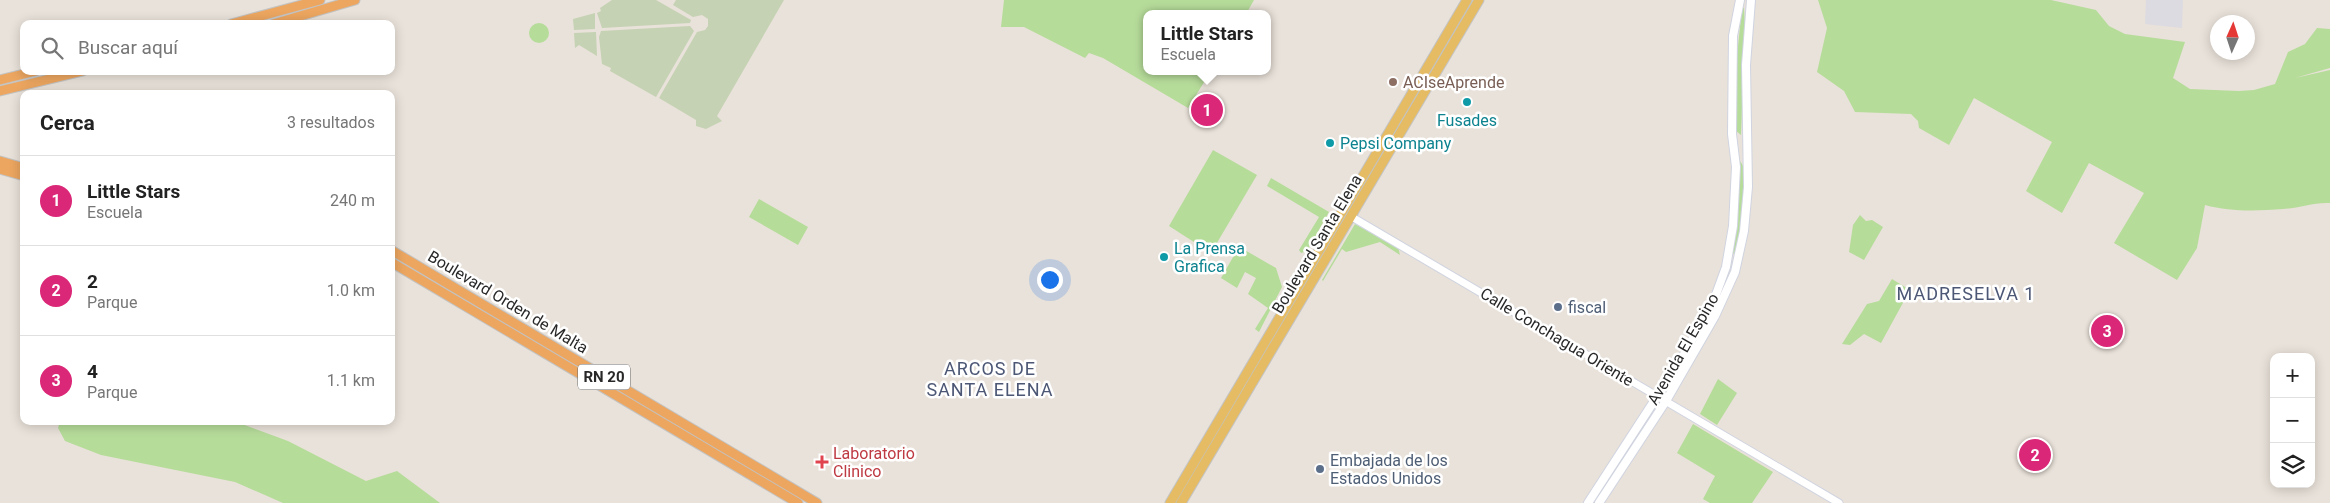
<!DOCTYPE html>
<html lang="es">
<head>
<meta charset="utf-8">
<style>
	body { margin:0; font-family:Roboto,sans-serif; background:#f6f6f6; color:#222 }
	.controls { position:absolute; right:15px; bottom:15px; display:grid; overflow:hidden; border-radius:10px; box-shadow:0 2px 12px #0003 }
	.controls button { width:45px; height:45px; display:grid; place-items:center; padding:0; border:0; border-bottom:1px solid #e0e0e0; background:#fff; color:#222; font:25px sans-serif }
	.compass { position:absolute; left:2210px; top:15px; width:45px; height:45px; border-radius:50%; background:#fff; box-shadow:0 2px 12px #0003; rotate:3deg }
	.you { position:absolute; left:1049px; top:279px; width:18px; height:18px; margin:-12px; border:4px solid #fff; border-radius:50%; background:#1a73e8; box-shadow:0 0 0 8px #1a73e833 }
	.badge { display:grid; place-items:center; width:32px; height:32px; border-radius:50%; background:#db2777; color:#fff; font-size:16px; font-weight:700 }
	.pin { position:absolute; translate:-50% -50%; border:2px solid #fff; box-shadow:0 1px 5px #0006 }
	.popup { position:absolute; left:1143px; top:10px; width:128px; height:65px; box-sizing:border-box; display:grid; place-content:center; border-radius:10px; background:#fff; filter:drop-shadow(0 1px 4px #0005); font-size:16px; white-space:nowrap; color:#767676 }
	.popup b { font-size:19px; color:#222 }
	.popup::after { content:''; position:absolute; left:50%; top:100%; margin-left:-10px; border:10px solid transparent; border-top-color:#fff }
	.list { margin:0; padding:0; list-style:none }
	h2 { display:flex; justify-content:space-between; align-items:center; height:65px; margin:0; padding:0 20px; font-size:21px }
	h2 small { font-size:16px; font-weight:400; color:#767676 }
	.list li { display:grid; grid-template-columns:32px 1fr auto; gap:15px; align-items:center; box-sizing:border-box; height:90px; padding:0 20px; border-top:1px solid #e0e0e0 }
	.list b { display:block; font-size:19px; white-space:nowrap }
	.list p { margin:0; font-size:16px; white-space:nowrap; color:#767676 }
	.list em { font-size:16px; font-style:normal; color:#767676 }
	.icon { flex:none; width:28px; height:28px; fill:none; stroke:currentColor; stroke-width:2; stroke-linecap:round; stroke-linejoin:round }
	.map { position:relative; flex:none; width:2330px; height:503px; overflow:hidden }
	.search { position:absolute; background:#fff; box-shadow:0 2px 12px #0003; left:20px; top:20px; width:375px; height:55px; display:flex; align-items:center; gap:12px; box-sizing:border-box; padding:0 18px; border-radius:10px; color:#767676; font-size:19px }
	.panel { position:absolute; background:#fff; box-shadow:0 2px 12px #0003; left:20px; top:90px; width:375px; height:335px; border-radius:10px }
	.map>svg:first-child { display:block }
	.industrial { fill:#dcdbe2 }
	.green { fill:#b6dc9a }
	.cemetery { fill:#c5d2b3 }
	.lines { fill:none; stroke-linecap:round; stroke-linejoin:round }
	.tertiary-casing { stroke:#d0d4e0; stroke-width:9 }
	.secondary-casing { stroke:#d0d4e0; stroke-width:10 }
	.primary-casing { stroke:#c3c3c3; stroke-width:11 }
	.trunk-casing { stroke:#c3c3c3; stroke-width:11 }
	.tertiary { stroke:#fff; stroke-width:7 }
	.secondary { stroke:#fff; stroke-width:8 }
	.primary { stroke:#e5bc63; stroke-width:9 }
	.trunk { stroke:#eca660; stroke-width:9 }
	.education-dot { fill:#8d6e63; stroke:#fff; stroke-width:2 }
	.culture-dot { fill:#0f9aa8; stroke:#fff; stroke-width:2 }
	.service-dot { fill:#5c6f8a; stroke:#fff; stroke-width:2 }
	.health-dot { fill:#e0444e; stroke:#fff; stroke-width:2 }
	.labels { text-anchor:middle; dominant-baseline:central; stroke-width:5; stroke-linejoin:round; paint-order:stroke }
	.shield { fill:#fff; stroke:#686868; stroke-width:1 }
	.shield-label { font-size:15px; font-weight:bold; fill:#282828 }
	.education-label { font-size:16px; fill:#785e54; stroke:#fff; text-anchor:start }
	.culture-label { font-size:16px; fill:#0d838f; stroke:#fff; text-anchor:start }
	.street-label { font-size:16px; fill:#282828; stroke:#fff }
	.service-label { font-size:16px; fill:#4e5e75; stroke:#fff; text-anchor:start }
	.health-label { font-size:16px; fill:#be3a42; stroke:#fff; text-anchor:start }
	.neighbourhood-label { font-size:18px; letter-spacing:1px; fill:#4c5775; stroke:#fff }
</style>
</head>
<body>
<div class="map">
<svg width="2330" height="503" viewBox="0 0 2330 503">
	<rect width="100%" height="100%" fill="#e9e2da"/>
	<path class="industrial" d="M2146,0H2183L2182,28L2145,24Z"/>
	<g class="green">
		<path d="M1004,0H1254L1246,14H1147V71H1211L1188,108L1103,58L1089,53L1085,58L1024,27H1001Z"/>
		<path d="M1818,0H2051L2096,10L2109,26L2125,34L2185,42L2173,78L2190,89L2239,91L2254,90L2275,84L2288,52L2305,44L2317,28L2330,29V68L2295,78L2330,70V203C2314,202 2299,208 2283,209C2258,211 2230,212 2205,205L2197,248L2177,280L2114,243L2144,193L2089,163L2062,213L2026,191L2052,142L1974,98L1949,145L1919,128L1918,121L1911,114L1855,112L1844,91L1817,72L1827,28Z"/>
		<path d="M1742,7L1744,8L1745,24L1741,135L1735,130L1737,56Z"/>
		<circle cx="539" cy="33" r="10"/>
		<path d="M1213,150L1257,175L1211,253L1169,226Z"/>
		<path d="M1740,161C1754,177 1740,234 1736,254L1729,253Z"/>
		<path d="M1271,178L1329,212L1307,251L1301,253L1299,250L1319,217L1267,186Z"/>
		<path d="M759,199L808,227L798,245L749,217Z"/>
		<path d="M1860,215L1866,221L1872,220L1883,227L1864,260L1849,252L1853,225Z"/>
		<path d="M1355,224L1398,247L1400,255L1380,242L1346,252L1342,249L1323,281L1322,280Z"/>
		<path d="M1243,249L1276,268L1282,287L1259,332L1255,329L1268,308L1248,294L1256,278L1245,272L1237,288L1221,278L1236,252Z"/>
		<path d="M1892,279L1910,290L1881,343L1864,334L1850,345L1842,344L1867,304L1879,301Z"/>
		<path d="M1718,379L1737,393L1717,425L1700,414Z"/>
		<path d="M60,421H234L288,441L366,481L397,471L440,503H283L235,482L101,455L65,441L58,428Z"/>
		<path d="M1693,424L1773,472L1752,503H1710L1703,499L1715,476L1677,453Z"/>
	</g>
	<g class="cemetery">
		<path d="M612,0H656L691,20L690,23L602,28L597,13L601,11L600,8Z"/>
		<path d="M676,0H784L717,116L722,121L706,129L696,126V120L659,98L697,32L705,30L708,26V19L702,15L693,17L673,5Z"/>
		<path d="M595,13V29L574,30L573,19Z"/>
		<path d="M690,26L694,31L656,97L610,71L611,68L602,64L599,37L601,31Z"/>
		<path d="M596,32L597,56L579,45L575,48L574,33Z"/>
	</g>
	<g class="lines">
		<g class="tertiary-casing">
			<path id="tertiary" d="M1352,217L1839,503"/>
		</g>
		<g class="secondary-casing">
			<g id="secondary">
				<path d="M1588,503L1682,358L1714,300L1726,267L1733,226L1736,167L1732,134L1733,36L1740,0"/>
				<path d="M1599,503L1666,401L1715,316L1735,272L1744,231L1748,187L1746,65L1751,0"/>
			</g>
		</g>
		<g class="primary-casing">
			<g id="primary">
				<path d="M1170,503L1467,0"/>
				<path d="M1181,503L1479,0"/>
			</g>
		</g>
		<g class="trunk-casing">
			<g id="trunk">
				<path d="M231,24L320,0"/>
				<path d="M273,24L355,0"/>
				<path d="M0,80L36,71"/>
				<path d="M0,91L83,71"/>
				<path d="M0,161L24,168"/>
				<path d="M0,169L24,176"/>
				<path d="M391,250L817,503"/>
				<path d="M391,262L798,503"/>
			</g>
		</g>
		<use href="#tertiary" class="tertiary"/>
		<use href="#secondary" class="secondary"/>
		<use href="#primary" class="primary"/>
		<use href="#trunk" class="trunk"/>
	</g>
	<circle class="education-dot" cx="1393" cy="82" r="5"/>
	<g class="culture-dot">
		<circle cx="1467" cy="102" r="5"/>
		<circle cx="1330" cy="143" r="5"/>
		<circle cx="1164" cy="257" r="5"/>
	</g>
	<g class="service-dot">
		<circle cx="1558" cy="307" r="5"/>
		<circle cx="1320" cy="469" r="5"/>
	</g>
	<path class="health-dot" d="M819.5 454.5h5v5h5v5h-5v5h-5v-5h-5v-5h5z"/>
	<g class="labels">
		<rect class="shield" x="578" y="364.5" width="52" height="25" rx="4"/>
		<g class="shield-label">
			<text x="604" y="377">RN 20</text>
		</g>
		<g class="education-label">
			<text x="1403" y="82">ACIseAprende</text>
		</g>
		<g class="culture-label">
			<text x="1467" y="120" text-anchor="middle">Fusades</text>
			<text x="1340" y="143">Pepsi Company</text>
			<text x="1174" y="248">La Prensa<tspan x="1174" dy="18">Grafica</tspan></text>
		</g>
		<g class="street-label">
			<text transform="translate(1317 244) rotate(-59)">Boulevard Santa Elena</text>
			<text transform="translate(508 302) rotate(31)">Boulevard Orden de Malta</text>
			<text transform="translate(1557 337) rotate(31)">Calle Conchagua Oriente</text>
			<text transform="translate(1683 349) rotate(-60)">Avenida El Espino</text>
		</g>
		<g class="service-label">
			<text x="1568" y="307">fiscal</text>
			<text x="1330" y="460">Embajada de los<tspan x="1330" dy="18">Estados Unidos</tspan></text>
		</g>
		<g class="health-label">
			<text x="833" y="453">Laboratorio<tspan x="833" dy="18">Clinico</tspan></text>
		</g>
		<g class="neighbourhood-label">
			<text x="1966" y="293">MADRESELVA 1</text>
			<text x="990" y="368">ARCOS DE<tspan x="990" dy="21">SANTA ELENA</tspan></text>
		</g>
	</g>
</svg>
<div class="controls">
<button>+</button>
<button>−</button>
<button><svg class="icon" aria-label="layers" viewBox="0 0 24 24"><path d="M12 4l9 5-9 5-9-5zM3 14l9 5 9-5"/></svg></button>
</div>
<svg class="compass" viewBox="-18 -18 36 36"><path d="M0-13l5 13h-10z" fill="#e53935"/><path d="M0 13l5-13h-10z" fill="#767676"/></svg>
<div class="you"></div>
<div class="pin badge" style="left:1207px;top:110px">1</div>
<div class="popup"><b>Little Stars</b>Escuela</div>
<div class="pin badge" style="left:2035px;top:455px">2</div>
<div class="pin badge" style="left:2107px;top:331px">3</div>
<div class="search"><svg class="icon" aria-label="search" viewBox="0 0 24 24"><circle cx="10" cy="10" r="6"/><path d="M15 15l6 6"/></svg>Buscar aquí</div>
<section class="panel">
<h2>Cerca<small>3 resultados</small></h2>
<ul class="list">
<li><span class="badge">1</span><div><b>Little Stars</b><p>Escuela</p></div><em>240 m</em></li>
<li><span class="badge">2</span><div><b>2</b><p>Parque</p></div><em>1.0 km</em></li>
<li><span class="badge">3</span><div><b>4</b><p>Parque</p></div><em>1.1 km</em></li>
</ul>
</section>
</div>
</body>
</html>
